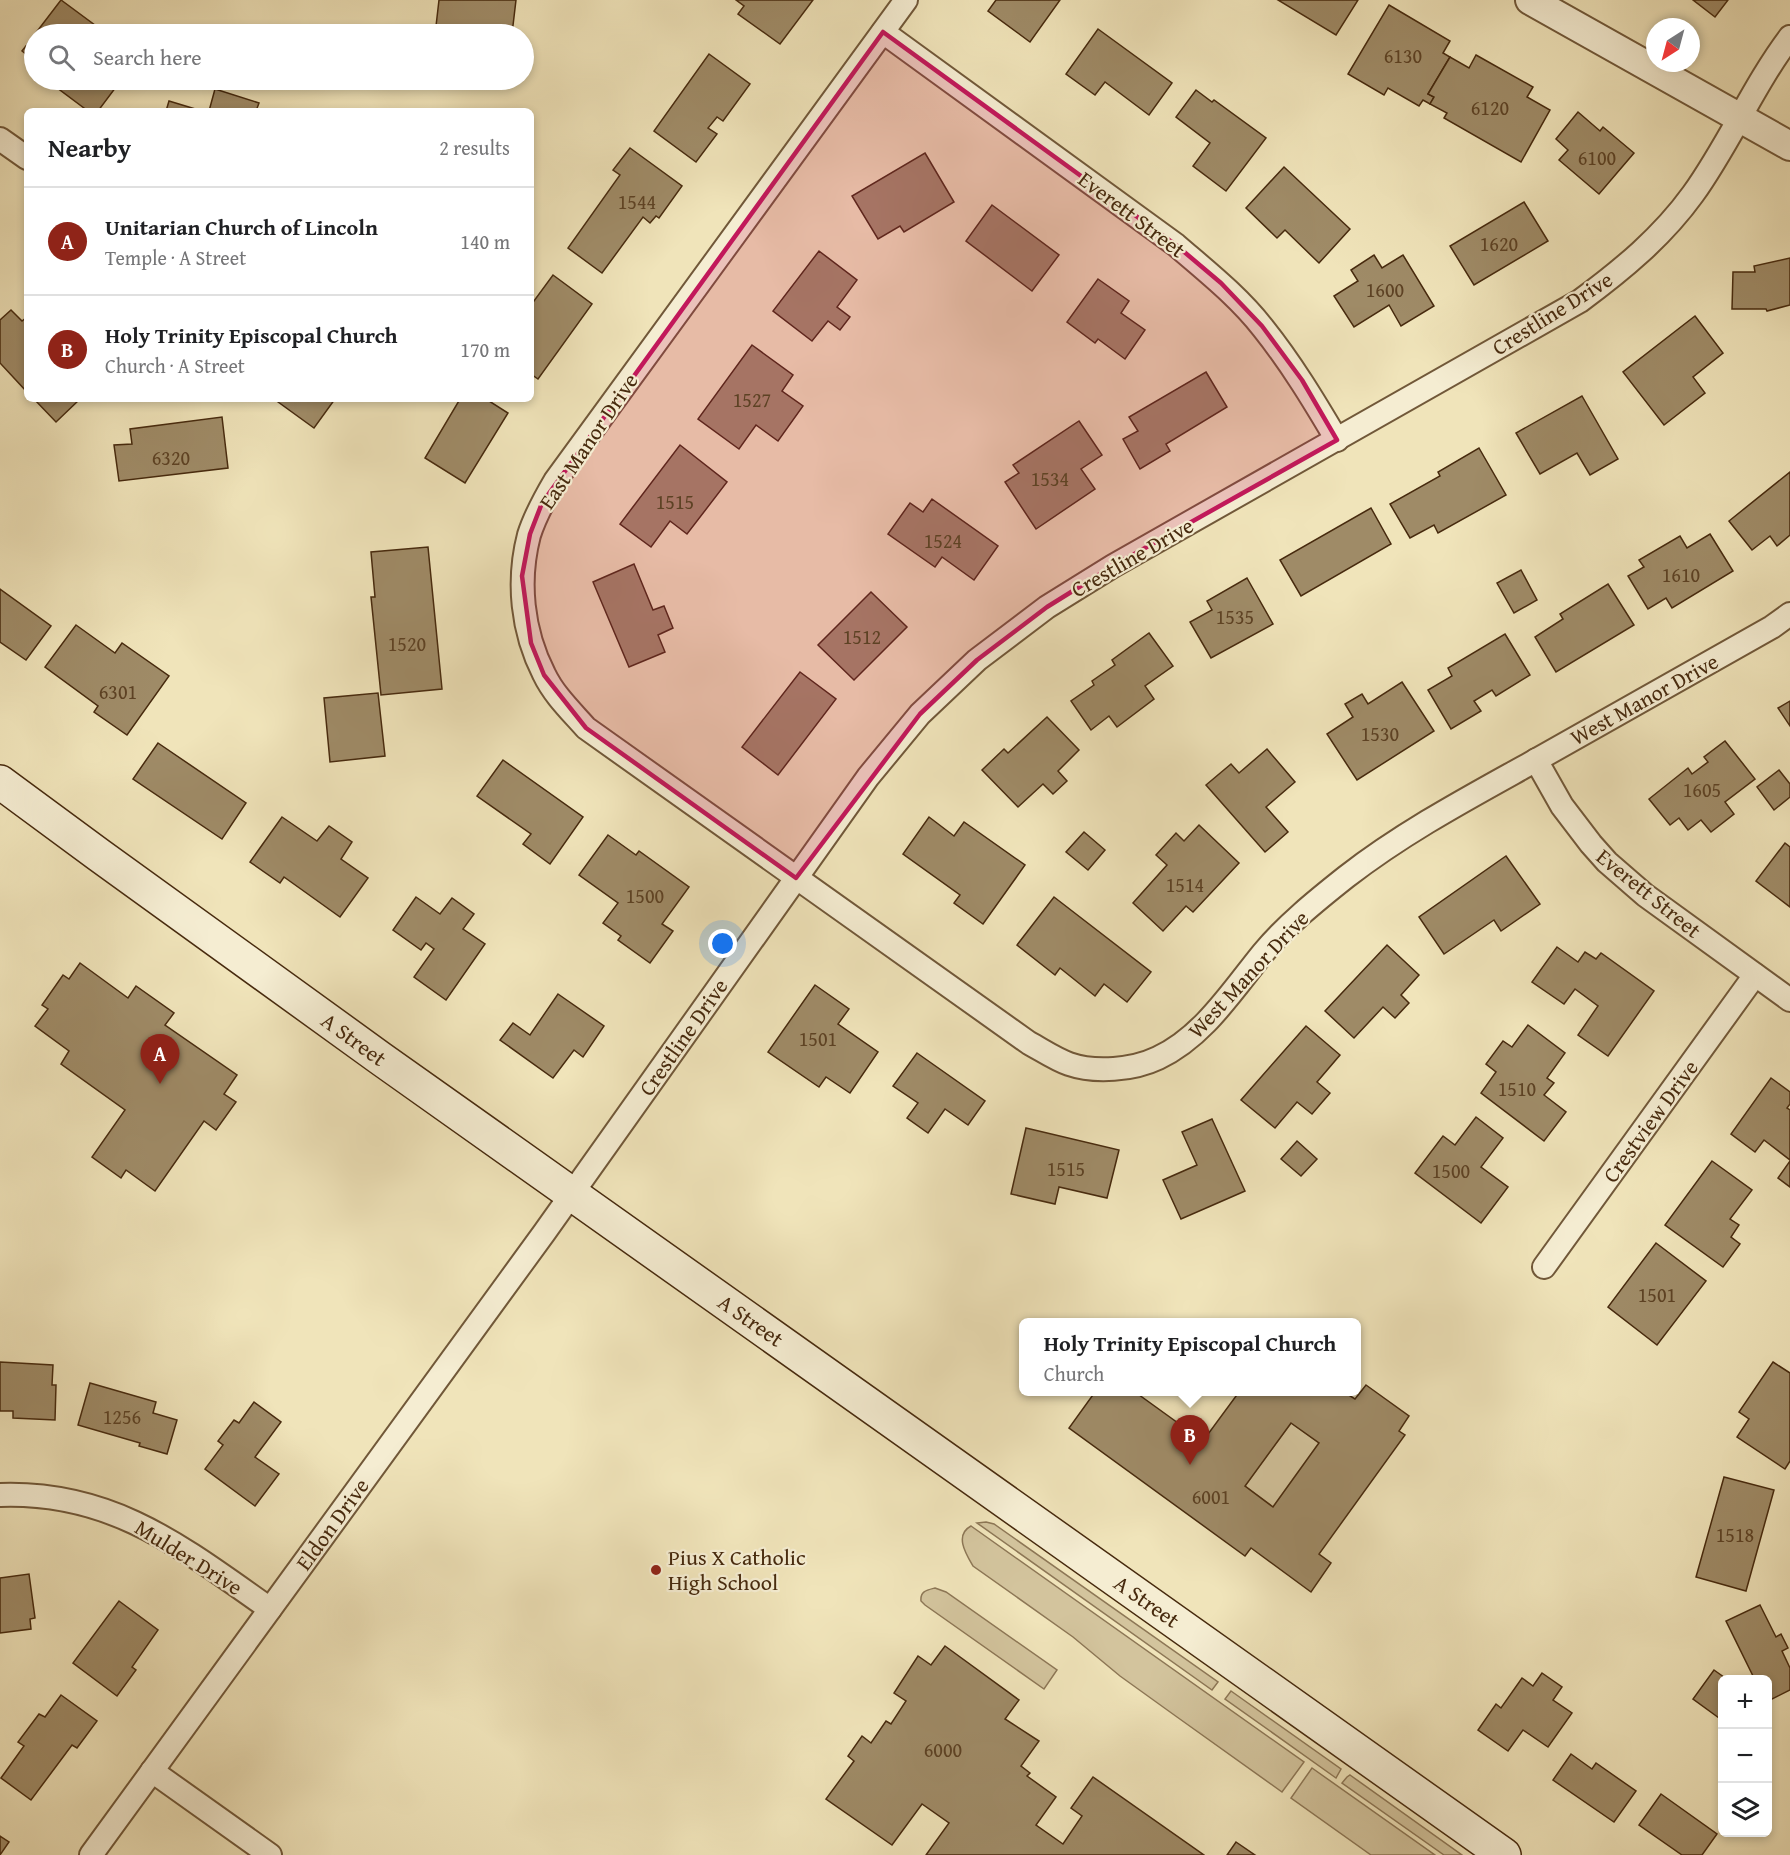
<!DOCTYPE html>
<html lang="en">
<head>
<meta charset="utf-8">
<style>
	body { margin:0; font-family:"Gentium Book Plus",serif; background:#f2f2f2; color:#202124 }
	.controls { position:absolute; right:18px; bottom:18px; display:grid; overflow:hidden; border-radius:9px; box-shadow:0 3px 9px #0003 }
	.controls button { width:54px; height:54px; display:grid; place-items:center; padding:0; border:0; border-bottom:2px solid #e0e0e0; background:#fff; color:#202124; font:30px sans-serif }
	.compass { position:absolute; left:1646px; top:18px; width:54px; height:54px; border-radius:50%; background:#fff; box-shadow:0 3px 9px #0003; rotate:216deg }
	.you { position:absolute; left:723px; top:944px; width:21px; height:21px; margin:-15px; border:4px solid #fff; border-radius:50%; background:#1a73e8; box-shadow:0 0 0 9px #1a73e833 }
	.badge { display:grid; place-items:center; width:39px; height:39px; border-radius:50%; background:#8f2418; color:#fff; font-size:20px; font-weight:700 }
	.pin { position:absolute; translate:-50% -50px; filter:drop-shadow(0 2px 3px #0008) }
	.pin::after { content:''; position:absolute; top:32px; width:21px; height:18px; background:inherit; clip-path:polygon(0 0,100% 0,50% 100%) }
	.popup { position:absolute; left:1019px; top:1318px; width:342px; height:78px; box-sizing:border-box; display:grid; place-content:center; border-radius:9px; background:#fff; filter:drop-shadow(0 2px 4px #0005); font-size:20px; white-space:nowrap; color:#757577 }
	.popup b { font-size:22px; color:#202124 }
	.popup::after { content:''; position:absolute; left:50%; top:100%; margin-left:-12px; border:12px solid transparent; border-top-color:#fff }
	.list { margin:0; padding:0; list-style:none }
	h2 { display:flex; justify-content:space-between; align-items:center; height:78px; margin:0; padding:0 24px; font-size:26px }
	h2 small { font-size:20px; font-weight:400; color:#757577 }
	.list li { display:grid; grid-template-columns:39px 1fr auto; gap:18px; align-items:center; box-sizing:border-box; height:108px; padding:0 24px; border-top:2px solid #e0e0e0 }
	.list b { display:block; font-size:22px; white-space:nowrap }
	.list p { margin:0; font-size:20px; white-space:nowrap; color:#757577 }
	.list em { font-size:20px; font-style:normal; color:#757577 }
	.icon { flex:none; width:33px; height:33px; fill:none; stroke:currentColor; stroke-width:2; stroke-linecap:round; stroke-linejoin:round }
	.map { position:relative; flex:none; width:1790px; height:1855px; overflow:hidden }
	.search { position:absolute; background:#fff; box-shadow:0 3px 9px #0003; left:24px; top:24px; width:510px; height:66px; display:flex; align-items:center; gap:15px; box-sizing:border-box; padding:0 21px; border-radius:33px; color:#757577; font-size:22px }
	.panel { position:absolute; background:#fff; box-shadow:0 3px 9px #0003; left:24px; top:108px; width:510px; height:294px; border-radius:9px }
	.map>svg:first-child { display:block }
	.green { fill:#d3c49d; stroke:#8d7756; stroke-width:1.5 }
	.building { fill:#9f8b67; stroke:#472a0e; stroke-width:1.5; fill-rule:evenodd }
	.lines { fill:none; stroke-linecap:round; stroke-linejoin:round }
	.minor-casing { stroke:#715839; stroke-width:26 }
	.tertiary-casing { stroke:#715839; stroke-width:32 }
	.secondary-casing { stroke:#472a0e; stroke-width:36 }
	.minor { stroke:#f5edd2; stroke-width:22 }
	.tertiary { stroke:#f5edd2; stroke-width:28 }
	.secondary { stroke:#f5edd2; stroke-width:33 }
	.marked { fill:#c2185b; fill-opacity:0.2; stroke:#c2185b; stroke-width:4.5; stroke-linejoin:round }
	.poi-dot { fill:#8f2418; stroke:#f5edd2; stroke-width:2 }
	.labels { text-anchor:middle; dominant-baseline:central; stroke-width:4.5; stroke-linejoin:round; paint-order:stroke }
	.number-label { font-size:20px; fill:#5d4224 }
	.street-label { font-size:22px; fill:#472a0e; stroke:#f5edd2 }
	.poi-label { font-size:22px; fill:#472a0e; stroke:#f5edd2; text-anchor:start }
</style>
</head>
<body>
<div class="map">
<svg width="1790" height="1855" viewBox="0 0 1790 1855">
	<rect width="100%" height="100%" fill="#f0e4ba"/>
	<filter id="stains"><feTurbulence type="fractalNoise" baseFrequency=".00333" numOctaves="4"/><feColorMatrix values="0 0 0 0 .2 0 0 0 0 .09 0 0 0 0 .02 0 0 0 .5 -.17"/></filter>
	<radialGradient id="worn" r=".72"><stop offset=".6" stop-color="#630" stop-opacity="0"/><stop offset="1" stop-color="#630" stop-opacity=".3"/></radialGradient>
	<g class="green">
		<path d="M1291,1423L1319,1443L1273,1507L1245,1486Z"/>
		<path d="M986,1522L994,1524L1218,1682L1212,1690L977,1523Z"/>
		<path d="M971,1526L1304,1762L1282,1792L1177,1717L1120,1676L1073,1637L973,1566C966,1554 954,1535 971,1526Z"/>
		<path d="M935,1588L946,1592L1057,1670L1044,1689L925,1605L921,1601C920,1591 927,1590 935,1588Z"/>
		<path d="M1231,1691L1341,1769L1336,1778L1225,1699Z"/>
		<path d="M1312,1768L1435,1855H1371L1291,1798Z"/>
		<path d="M1350,1775L1462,1855H1444L1342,1783L1347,1777Z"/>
	</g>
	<g class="building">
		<path d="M61,0L107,34H35Z"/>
		<path d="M439,0H516L512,34L436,26Z"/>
		<path d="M736,0H813L780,44L738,14L744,6Z"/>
		<path d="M996,0H1060L1030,42L988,11Z"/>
		<path d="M1278,0H1358L1336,35Z"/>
		<path d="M1693,0H1728L1715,17Z"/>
		<path d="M1389,5L1450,41L1443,53L1450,57L1428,94L1434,97L1430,104L1423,100L1419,106L1388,88L1384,95L1348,74Z"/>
		<path d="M1098,29L1172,83L1149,115L1105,82L1095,95L1066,74Z"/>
		<path d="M34,36V61L22,51Z"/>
		<path d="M709,54L750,84L723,121L717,117L708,128L717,134L696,162L654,131Z"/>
		<path d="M1476,55L1533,87L1527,97L1550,110L1521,162L1444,118L1447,113L1430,104L1434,97L1428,94L1450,57L1469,68Z"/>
		<path d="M55,80H114L119,83L98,111H88L52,84Z"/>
		<path d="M215,89L259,103L256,111H209Z"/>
		<path d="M1196,90L1212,102L1214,100L1266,138L1226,191L1193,166L1210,143L1176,117Z"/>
		<path d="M169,101L202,111H166Z"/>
		<path d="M1578,112L1600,131L1603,127L1634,153L1599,194L1559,160L1568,150L1556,139Z"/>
		<path d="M630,148L682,186L659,218L656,216L650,223L643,217L602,273L568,248L620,175L613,170Z"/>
		<path d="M925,153L954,202L904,232L900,226L878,239L852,196Z"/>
		<path d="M1284,167L1350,229L1319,263L1285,230L1277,238L1246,208Z"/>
		<path d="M1524,202L1548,241L1474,285L1450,246Z"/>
		<path d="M992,205L1059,255L1032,291L966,241Z"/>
		<path d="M819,251L857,280L837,307L850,317L840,330L828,321L812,341L773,311Z"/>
		<path d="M1374,255L1382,268L1403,255L1434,306L1401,326L1389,305L1354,327L1334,296L1358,281L1351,270Z"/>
		<path d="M1790,258V305L1767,311L1766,309H1732L1733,272H1755L1754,266Z"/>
		<path d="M553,275L592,304L538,379L531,374V305Z"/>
		<path d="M1098,279L1129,301L1121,313L1145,330L1125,359L1098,339L1095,343L1067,322Z"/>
		<path d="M11,310L22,321L27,317V392L0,363V320Z"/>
		<path d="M1695,316L1723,353L1693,377L1705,393L1664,425L1623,372Z"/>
		<path d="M752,345L793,375L782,391L803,406L778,441L756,425L739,449L698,419Z"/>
		<path d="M1206,372L1227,407L1166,444L1170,451L1140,469L1123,439L1138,431L1129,417Z"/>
		<path d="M1582,396L1618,459L1590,475L1577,453L1540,474L1516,433Z"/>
		<path d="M34,399H80L56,422Z"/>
		<path d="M274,399H335L314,428Z"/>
		<path d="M460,399H486L508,413L465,483L425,458Z"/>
		<path d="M222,417L228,468L119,481L114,445L132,444L130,429Z"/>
		<path d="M1079,421L1102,455L1081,469L1095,489L1036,529L1005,482L1019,473L1013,465Z"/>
		<path d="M680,445L727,482L687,534L670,521L651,547L620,524Z"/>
		<path d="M1479,448L1506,495L1438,533L1434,525L1410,538L1390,504L1440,476L1438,472Z"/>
		<path d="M1790,472V535L1777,546L1770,536L1752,550L1729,521Z"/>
		<path d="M932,499L998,546L974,580L942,557L935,567L888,534L910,503L923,512Z"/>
		<path d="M1371,508L1391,544L1301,596L1280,560Z"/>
		<path d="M1710,534L1733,571L1672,608L1666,598L1648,609L1628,576L1644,567L1639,560L1680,536L1687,548Z"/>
		<path d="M428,547L442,689L381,695L371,597H375L371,552Z"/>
		<path d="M634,564L653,610L664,606L673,628L658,635L665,652L629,667L593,582Z"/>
		<path d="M1521,570L1537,600L1514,613L1497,583Z"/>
		<path d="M1247,578L1273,624L1211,658L1190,622L1212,610L1207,601Z"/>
		<path d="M1608,584L1634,625L1556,672L1535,637L1563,619L1560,614Z"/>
		<path d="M0,589L51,626L26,660L0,642Z"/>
		<path d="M871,592L907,627L854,680L818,645Z"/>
		<path d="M76,625L115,653L122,643L169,676L127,735L94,712L98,706L45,667Z"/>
		<path d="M1149,633L1173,666L1145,686L1154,699L1117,727L1109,716L1091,730L1071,701L1094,685L1092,681L1115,665L1112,660Z"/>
		<path d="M1505,634L1530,675L1496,696L1492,690L1474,701L1481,711L1451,729L1428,690L1452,676L1448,668Z"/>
		<path d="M800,672L836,699L778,775L742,747Z"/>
		<path d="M1402,682L1434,731L1357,780L1327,734L1353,717L1345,704L1362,694L1368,704Z"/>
		<path d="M378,693L385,756L330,762L324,698Z"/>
		<path d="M1790,701V726L1778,708Z"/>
		<path d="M1047,717L1079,750L1058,771L1067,781L1053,794L1043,784L1018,807L982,770L1004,749L1008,753Z"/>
		<path d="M1725,741L1755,779L1725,802L1734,814L1711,832L1701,820L1688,830L1679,818L1670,825L1649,799L1688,768L1692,774L1708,762L1704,757Z"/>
		<path d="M158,743L246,803L222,839L133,779Z"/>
		<path d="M1267,749L1295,782L1266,807L1288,832L1265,852L1206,785L1231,764L1239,773Z"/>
		<path d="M503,760L583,817L550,864L523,844L531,834L477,796Z"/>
		<path d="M1779,770L1790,784V797L1774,810L1757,787Z"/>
		<path d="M282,817L317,841L329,826L352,842L341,859L368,878L340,917L284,877L280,883L250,862Z"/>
		<path d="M929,817L954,836L964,822L1025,865L983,924L954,903L960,895L903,854Z"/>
		<path d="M1199,825L1239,863L1193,912L1186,906L1163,931L1133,903L1167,865L1156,855L1176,833L1184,841Z"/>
		<path d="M1084,832L1105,850L1088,870L1066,852Z"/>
		<path d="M608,835L636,855L639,851L689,887L662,924L673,931L650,963L618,940L621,936L603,923L618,903L579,875Z"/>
		<path d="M1785,843L1790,847V907L1756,881Z"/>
		<path d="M1506,856L1540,904L1501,931L1494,920L1444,954L1419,917Z"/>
		<path d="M416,897L440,914L452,898L474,914L463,929L485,944L446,1000L414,977L434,949L426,943L421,950L393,930Z"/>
		<path d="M1054,897L1151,972L1127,1002L1104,984L1095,996L1060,968L1055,975L1017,945Z"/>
		<path d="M1387,945L1419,975L1401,995L1409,1003L1395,1018L1383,1007L1354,1038L1325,1011Z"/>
		<path d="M1557,947L1578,962L1585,952L1596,959L1601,953L1654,991L1608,1056L1578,1035L1598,1006L1575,989L1564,1004L1532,982Z"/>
		<path d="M80,963L128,998L136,986L174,1013L165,1025L237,1075L224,1094L236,1102L216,1130L204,1121L155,1191L126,1170L121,1178L92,1157L125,1110L61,1064L69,1051L35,1026L48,1009L42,1005L63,975L69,979Z"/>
		<path d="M815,985L849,1009L838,1024L878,1052L850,1093L826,1077L819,1087L768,1052Z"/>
		<path d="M558,994L604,1026L583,1057L574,1050L553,1078L500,1040L513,1023L530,1035Z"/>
		<path d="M1528,1025L1565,1053L1547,1078L1554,1083L1544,1095L1566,1112L1544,1141L1481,1093L1496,1072L1486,1064L1503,1041L1512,1047Z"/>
		<path d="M1306,1026L1340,1055L1317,1082L1330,1093L1312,1114L1297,1102L1275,1128L1241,1100Z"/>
		<path d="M917,1053L985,1101L968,1125L945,1109L928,1133L907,1118L918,1103L893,1086Z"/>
		<path d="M1771,1078L1790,1092V1104L1787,1108L1790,1110V1160L1764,1140L1755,1152L1731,1134Z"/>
		<path d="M1476,1117L1503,1138L1481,1167L1508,1187L1481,1223L1415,1173L1443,1136L1455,1145Z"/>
		<path d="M1212,1119L1245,1191L1181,1219L1163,1180L1197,1165L1182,1132Z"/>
		<path d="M1026,1128L1119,1150L1107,1198L1059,1187L1055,1204L1011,1194Z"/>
		<path d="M1297,1141L1317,1159L1301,1176L1281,1159Z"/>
		<path d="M1712,1161L1752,1190L1730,1219L1739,1225L1731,1237L1740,1244L1723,1267L1665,1225Z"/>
		<path d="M1790,1161V1187L1778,1178Z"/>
		<path d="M1656,1243L1706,1281L1657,1345L1608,1307Z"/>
		<path d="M0,1362L53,1365L52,1385H56L55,1420L13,1418V1411H0Z"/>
		<path d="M1773,1362L1790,1373V1461L1785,1469L1737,1437L1749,1419L1739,1412Z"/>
		<path d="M90,1383L156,1402L153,1413L177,1420L167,1454L139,1446L140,1443L78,1425Z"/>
		<path d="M1366,1385L1409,1416L1399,1431L1405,1435L1319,1554L1331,1563L1311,1592L1251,1548L1245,1556L1069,1428L1095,1392H1135L1203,1441L1239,1392H1344L1355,1399ZM1291,1423L1319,1443L1273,1507L1245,1486Z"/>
		<path d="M254,1402L281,1422L255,1457L279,1474L255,1506L205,1469L223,1445L218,1441L234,1420L239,1423Z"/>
		<path d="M1724,1477L1774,1490L1746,1591L1696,1577Z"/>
		<path d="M29,1574L35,1618L30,1619L31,1629L0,1633V1578Z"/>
		<path d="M119,1601L158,1630L132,1667L136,1670L117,1696L73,1663Z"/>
		<path d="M1760,1605L1776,1637L1781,1634L1788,1648L1782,1651L1790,1668V1690L1768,1701V1680H1755L1726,1621Z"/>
		<path d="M945,1646L1019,1700L1005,1719L1039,1741L1021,1766L1030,1773L1027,1776L1056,1797L1036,1825L1063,1844L1082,1816L1071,1808L1093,1777L1204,1855H926L949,1823L922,1804L892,1845L826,1799L854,1761L848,1756L862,1736L871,1743L886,1721L891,1724L906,1701L894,1693L918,1656L931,1665Z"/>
		<path d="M1714,1670L1728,1680H1722V1717L1719,1718L1693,1699Z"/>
		<path d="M1542,1673L1562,1687L1553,1700L1572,1713L1548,1747L1523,1730L1508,1751L1478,1730L1496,1704L1501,1708L1522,1678L1533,1686Z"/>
		<path d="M61,1695L97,1721L77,1748L72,1745L31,1800L1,1778L24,1746L18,1742L39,1714L45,1717Z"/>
		<path d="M1571,1754L1592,1769L1596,1763L1636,1791L1614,1822L1553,1780Z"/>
		<path d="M1661,1794L1717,1834L1702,1855H1682L1639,1825Z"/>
		<path d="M0,1836L9,1842L0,1855Z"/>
		<path d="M1236,1842L1255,1855H1227Z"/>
	</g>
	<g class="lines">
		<g class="minor-casing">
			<g id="minor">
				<path d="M906,0L555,481C545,498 535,516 529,535C517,581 522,631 544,674C554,695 571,711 586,728L1029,1043C1042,1050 1055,1059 1069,1064C1095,1073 1133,1070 1158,1058C1203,1037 1232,991 1263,953C1286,925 1317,900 1346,877C1404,832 1468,798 1531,763C1612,717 1692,672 1772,627L1790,614"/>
				<path d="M883,32L1176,245C1206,271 1238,296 1263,328C1291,363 1314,401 1337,440"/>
				<path d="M0,139L27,158"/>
				<path d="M1536,760L1562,806L1591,844L1607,862L1645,895L1790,1000"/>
				<path d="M1544,1267L1755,975"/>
				<path d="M0,1495C113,1491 183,1548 270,1609"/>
				<path d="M152,1771L270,1855"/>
				<path d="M91,1855L544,1233L868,777L920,714L977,660L1047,607L1113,566L1580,301C1622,270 1662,237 1693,194C1729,144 1753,86 1790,37"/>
			</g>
		</g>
		<g class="tertiary-casing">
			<path id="tertiary" d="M1530,0L1790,146"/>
		</g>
		<g class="secondary-casing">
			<path id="secondary" d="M0,782L99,855L380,1058L1504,1855"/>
		</g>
		<use href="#minor" class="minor"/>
		<use href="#tertiary" class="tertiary"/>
		<use href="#secondary" class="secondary"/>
	</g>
	<path class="marked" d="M883,32L1176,245L1221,283L1262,326L1302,380L1337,440L1113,566L1047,607L977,660L920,714L796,878L586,728L544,675L531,643L522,576L530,534L542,503Z"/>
	<circle class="poi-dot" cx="656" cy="1570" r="6"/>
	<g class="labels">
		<g class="number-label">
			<text x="1403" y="55">6130</text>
			<text x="1490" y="107">6120</text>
			<text x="1597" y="157">6100</text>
			<text x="637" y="201">1544</text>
			<text x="1499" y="243">1620</text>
			<text x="1385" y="289">1600</text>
			<text x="752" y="399">1527</text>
			<text x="171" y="457">6320</text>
			<text x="1050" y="478">1534</text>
			<text x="675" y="501">1515</text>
			<text x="943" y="540">1524</text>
			<text x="1681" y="574">1610</text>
			<text x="1235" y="616">1535</text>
			<text x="862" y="636">1512</text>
			<text x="407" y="643">1520</text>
			<text x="118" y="691">6301</text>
			<text x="1380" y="733">1530</text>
			<text x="1702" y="789">1605</text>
			<text x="1185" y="884">1514</text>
			<text x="645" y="895">1500</text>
			<text x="818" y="1038">1501</text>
			<text x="1517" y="1088">1510</text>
			<text x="1066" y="1168">1515</text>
			<text x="1451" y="1170">1500</text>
			<text x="1657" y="1294">1501</text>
			<text x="122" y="1416">1256</text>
			<text x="1211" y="1496">6001</text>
			<text x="1735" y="1534">1518</text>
			<text x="943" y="1749">6000</text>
		</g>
		<g class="street-label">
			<text transform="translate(1132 214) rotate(37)">Everett Street</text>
			<text transform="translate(1552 313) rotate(-32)">Crestline Drive</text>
			<text transform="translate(588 441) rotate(-56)">East Manor Drive</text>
			<text transform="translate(1132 557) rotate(-30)">Crestline Drive</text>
			<text transform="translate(1644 699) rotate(-29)">West Manor Drive</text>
			<text transform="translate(1649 893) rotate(39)">Everett Street</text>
			<text transform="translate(1248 974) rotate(-47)">West Manor Drive</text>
			<text transform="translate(683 1037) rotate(-55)">Crestline Drive</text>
			<text transform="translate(354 1039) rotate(36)">A Street</text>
			<text transform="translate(1650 1121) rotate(-54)">Crestview Drive</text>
			<text transform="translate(751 1320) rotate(35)">A Street</text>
			<text transform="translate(332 1524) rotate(-54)">Eldon Drive</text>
			<text transform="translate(189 1557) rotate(32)">Mulder Drive</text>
			<text transform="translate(1147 1601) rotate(35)">A Street</text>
		</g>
		<g class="poi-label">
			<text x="668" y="1557">Pius X Catholic<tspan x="668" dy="25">High School</tspan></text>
		</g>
	</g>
	<rect width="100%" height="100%" filter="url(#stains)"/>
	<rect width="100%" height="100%" fill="url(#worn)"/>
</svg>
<div class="controls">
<button>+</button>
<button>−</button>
<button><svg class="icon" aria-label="layers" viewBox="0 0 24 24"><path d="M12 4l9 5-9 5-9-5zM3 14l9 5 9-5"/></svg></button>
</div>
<svg class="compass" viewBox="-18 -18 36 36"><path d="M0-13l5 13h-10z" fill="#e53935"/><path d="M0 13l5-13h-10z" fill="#757577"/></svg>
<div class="you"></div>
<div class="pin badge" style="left:160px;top:1084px">A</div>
<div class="pin badge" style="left:1190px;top:1465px">B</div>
<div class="popup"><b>Holy Trinity Episcopal Church</b>Church</div>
<div class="search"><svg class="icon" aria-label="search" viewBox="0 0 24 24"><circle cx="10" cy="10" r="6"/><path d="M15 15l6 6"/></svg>Search here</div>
<section class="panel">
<h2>Nearby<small>2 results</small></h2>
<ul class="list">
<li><span class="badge">A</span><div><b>Unitarian Church of Lincoln</b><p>Temple · A Street</p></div><em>140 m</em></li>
<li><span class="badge">B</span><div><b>Holy Trinity Episcopal Church</b><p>Church · A Street</p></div><em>170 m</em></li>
</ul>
</section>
</div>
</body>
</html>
